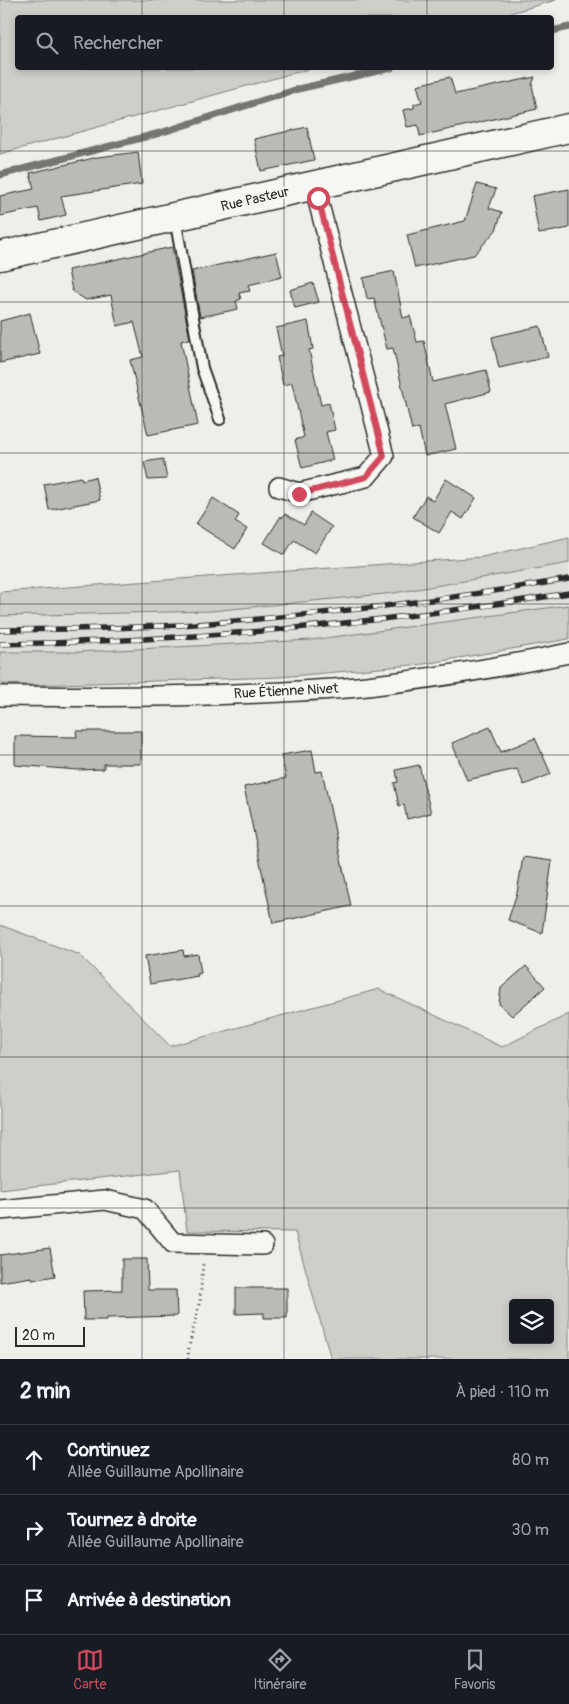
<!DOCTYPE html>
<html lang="fr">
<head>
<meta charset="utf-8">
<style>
	body { margin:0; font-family:Pangolin,sans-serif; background:#242831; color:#f1f3f6 }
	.controls { position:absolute; right:15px; bottom:15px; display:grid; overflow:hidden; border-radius:5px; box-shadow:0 2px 8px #0003 }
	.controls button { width:45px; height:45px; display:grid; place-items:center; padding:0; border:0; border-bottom:1px solid #363941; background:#171b24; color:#f1f3f6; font:25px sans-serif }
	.scale { position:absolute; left:15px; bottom:12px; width:70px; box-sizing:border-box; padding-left:5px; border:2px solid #2b2b2b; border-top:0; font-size:14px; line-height:18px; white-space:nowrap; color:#2b2b2b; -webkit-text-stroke:4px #f6f6f2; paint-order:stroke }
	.stop { position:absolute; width:15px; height:15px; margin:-11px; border:4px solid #d1495b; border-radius:50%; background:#fff }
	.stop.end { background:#d1495b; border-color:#fff; box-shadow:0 1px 5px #0008 }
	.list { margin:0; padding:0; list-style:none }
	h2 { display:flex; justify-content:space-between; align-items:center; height:65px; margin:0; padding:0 20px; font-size:21px }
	h2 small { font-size:16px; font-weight:400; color:#9ea1a6 }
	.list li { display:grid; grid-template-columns:32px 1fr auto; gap:15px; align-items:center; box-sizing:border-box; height:70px; padding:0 20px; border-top:1px solid #363941 }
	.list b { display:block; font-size:19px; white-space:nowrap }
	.list p { margin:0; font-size:16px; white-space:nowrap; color:#9ea1a6 }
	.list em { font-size:16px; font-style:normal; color:#9ea1a6 }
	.icon { flex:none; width:28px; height:28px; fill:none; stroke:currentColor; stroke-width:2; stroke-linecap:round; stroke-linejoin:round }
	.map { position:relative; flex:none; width:569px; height:1359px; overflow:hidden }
	.search { position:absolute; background:#171b24; box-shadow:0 2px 8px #0003; left:15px; right:15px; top:15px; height:55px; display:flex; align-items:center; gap:12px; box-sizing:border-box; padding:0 18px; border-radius:5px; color:#9ea1a6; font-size:19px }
	.sheet { height:275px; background:#171b24 }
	nav { display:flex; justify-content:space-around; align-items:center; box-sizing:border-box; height:70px; border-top:1px solid #363941; background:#171b24; font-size:14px; color:#9ea1a6 }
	nav a { display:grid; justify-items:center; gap:2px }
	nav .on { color:#d1495b }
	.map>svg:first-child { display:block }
	.built { fill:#dededb }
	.green { fill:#cececa; stroke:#7c7c7a; fill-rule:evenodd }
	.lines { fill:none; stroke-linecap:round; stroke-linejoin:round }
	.stream { stroke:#757573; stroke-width:7 }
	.building { fill:#babab7; stroke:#2b2b2b }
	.service-casing { stroke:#2b2b2b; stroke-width:14 }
	.minor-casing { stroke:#2b2b2b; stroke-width:22 }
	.primary-casing { stroke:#2b2b2b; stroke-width:31 }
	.path { stroke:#2b2b2b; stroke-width:3; stroke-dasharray:1 4; stroke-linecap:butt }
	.service { stroke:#f6f6f2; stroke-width:10 }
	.minor { stroke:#f6f6f2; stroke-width:19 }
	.primary { stroke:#f6f6f2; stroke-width:28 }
	.rail-casing { stroke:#2b2b2b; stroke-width:5.5 }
	.rail { stroke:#f6f6f2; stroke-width:4; stroke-dasharray:11; stroke-linecap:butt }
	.route { stroke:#d1495b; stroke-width:6 }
	.grid { fill:none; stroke:#2b2b2b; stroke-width:1; stroke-opacity:0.55 }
	.labels { text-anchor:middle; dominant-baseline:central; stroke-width:4; stroke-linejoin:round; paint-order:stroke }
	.street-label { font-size:14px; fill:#2b2b2b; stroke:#f6f6f2 }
</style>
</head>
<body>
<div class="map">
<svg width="569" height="1359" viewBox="0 0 569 1359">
	<rect width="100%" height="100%" fill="#eeeeea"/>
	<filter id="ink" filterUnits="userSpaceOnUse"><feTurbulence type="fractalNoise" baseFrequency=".02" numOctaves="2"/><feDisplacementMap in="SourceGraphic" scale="10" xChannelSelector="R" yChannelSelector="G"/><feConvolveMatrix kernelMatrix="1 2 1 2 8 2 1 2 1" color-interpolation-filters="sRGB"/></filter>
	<g filter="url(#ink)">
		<path class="built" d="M569,552V617L366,649L0,663V601Z"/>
		<g class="green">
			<path d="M0,0H556L493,18H18V68H312L0,154Z"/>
			<path d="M569,537V563L394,593L211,611L0,616V592L482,557Z"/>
			<path d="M569,605V639L424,664L281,677L31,685L0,684V652H78L311,640Z"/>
			<path d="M0,925L80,955L170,1046L379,989L502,1047L569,1014V1359H331L295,1232L187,1231L180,1170L0,1190ZM513,1303H550V1340H513Z"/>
		</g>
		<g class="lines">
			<g class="stream">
				<path d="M552,31L569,27"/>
				<path d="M0,175L160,133L298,89L391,68"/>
			</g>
		</g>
		<g class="building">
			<path d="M450,77L455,94L535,77L532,85L537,109L420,136L418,125L407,127L403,110L414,108V104L422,102L417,85Z"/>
			<path d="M307,127L314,160L261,171L254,139Z"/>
			<path d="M138,152L142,184L61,196L66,215L41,221L38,208L0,216V196L34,189L30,173L98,157Z"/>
			<path d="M477,184L496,189L489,208L502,212L496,230L474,255L415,268L407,235L465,221Z"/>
			<path d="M569,189V228L539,234L532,196Z"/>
			<path d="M172,247L190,339L181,341L198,425L148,435L130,360L143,357L134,322L117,326L111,295L86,300L72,291L68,270Z"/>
			<path d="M276,252L282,277L248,285L250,291L239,293L241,299L236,301L238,309L200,317L192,271Z"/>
			<path d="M394,271L403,318L410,316L417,342L424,341L433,382L486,370L491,392L445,404L456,449L425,456L419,428L412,430L393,348L387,349L374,298L367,299L363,278Z"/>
			<path d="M313,283L319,302L295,308L290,290Z"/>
			<path d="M30,313L40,354L0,363V321Z"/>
			<path d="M308,321L313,349L309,350L321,405L329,403L335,430L326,432L333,460L302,468L295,440L304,437L292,383L283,385L277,357L282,356L276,328Z"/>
			<path d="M540,326L548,357L499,368L492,337Z"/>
			<path d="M163,459L167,479L148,480L144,462Z"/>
			<path d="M81,477L82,480L95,477L100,500L49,510L44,484Z"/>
			<path d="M446,479L476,498L463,519L452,512L439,533L413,517L426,496L433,501Z"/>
			<path d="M213,498L239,515L235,522L247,529L235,549L196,524Z"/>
			<path d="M311,513L332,527L315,553L294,540L284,555L264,543L281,516L282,518L285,514L304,525Z"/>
			<path d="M490,727L501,752L535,738L551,774L524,785L517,769L467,780L452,743Z"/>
			<path d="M76,731H141V764H104V769L78,770L15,765V736L77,737Z"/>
			<path d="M312,750L316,772L322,771L351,906L273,923L244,787L286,778L281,755Z"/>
			<path d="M419,765L431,813L407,819L404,805L399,806L394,783L398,782L396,770Z"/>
			<path d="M523,857L552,861L542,933L508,920L517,893Z"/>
			<path d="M183,950L184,956L198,954L201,973L197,974L198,976L150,984L145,956Z"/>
			<path d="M526,966L545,987L512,1016L499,1004L501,988Z"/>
			<path d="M50,1248L55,1276L32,1280V1277L0,1282V1255Z"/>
			<path d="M122,1259H147L148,1290H176L177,1316L107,1318V1320H84L83,1291L122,1290Z"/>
			<path d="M236,1288H287V1318H264V1313L236,1314Z"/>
		</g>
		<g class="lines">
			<g class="service-casing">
				<path id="service" d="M175,218L202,368L220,419"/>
			</g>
			<g class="minor-casing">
				<g id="minor">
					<path d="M279,487L299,493L366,477L384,456L314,185"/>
					<path d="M0,696C87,697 174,697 261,693C297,691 332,690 367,686C435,678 502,667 569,653"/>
					<path d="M0,1210L105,1200L145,1209L173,1243L263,1245"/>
				</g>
			</g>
			<g class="primary-casing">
				<path id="primary" d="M0,256L569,128"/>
			</g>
			<path class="path" d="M188,1359L189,1347L200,1300L203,1264"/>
			<use href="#service" class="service"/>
			<use href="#minor" class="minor"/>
			<use href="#primary" class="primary"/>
			<g class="rail-casing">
				<g id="rail">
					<path d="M0,630C78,629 157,628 235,621C347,612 458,598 569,579"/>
					<path d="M0,644C191,641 380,624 569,593"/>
				</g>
			</g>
			<use href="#rail" class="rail"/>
		</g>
	</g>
	<g class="lines" filter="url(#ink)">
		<path class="route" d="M299,494L366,477L384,456L318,198"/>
	</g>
	<path class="grid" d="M142,0V18M284,0V18M427,0V18M142,68V1359M284,68V1359M427,68V1359M0,151H569M0,302H569M0,453H569M0,604H569M0,755H569M0,906H569M0,1057H569M0,1208H569"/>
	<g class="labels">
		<g class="street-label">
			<text transform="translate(255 199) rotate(-13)">Rue Pasteur</text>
			<text transform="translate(286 691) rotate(-3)">Rue Étienne Nivet</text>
		</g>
	</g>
</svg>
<div class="controls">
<button><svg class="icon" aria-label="layers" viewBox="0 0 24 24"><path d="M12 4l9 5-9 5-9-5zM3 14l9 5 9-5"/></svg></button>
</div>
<div class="scale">20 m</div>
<div class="stop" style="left:318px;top:198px"></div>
<div class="stop end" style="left:299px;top:494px"></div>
<div class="search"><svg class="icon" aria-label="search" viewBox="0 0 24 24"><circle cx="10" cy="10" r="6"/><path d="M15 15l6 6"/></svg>Rechercher</div>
</div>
<section class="sheet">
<h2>2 min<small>À pied · 110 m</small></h2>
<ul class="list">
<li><svg class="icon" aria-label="ahead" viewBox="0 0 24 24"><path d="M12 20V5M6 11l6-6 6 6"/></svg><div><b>Continuez</b><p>Allée Guillaume Apollinaire</p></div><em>80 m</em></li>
<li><svg class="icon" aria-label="right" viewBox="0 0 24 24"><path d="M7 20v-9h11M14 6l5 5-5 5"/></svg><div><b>Tournez à droite</b><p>Allée Guillaume Apollinaire</p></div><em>30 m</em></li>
<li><svg class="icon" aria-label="arrive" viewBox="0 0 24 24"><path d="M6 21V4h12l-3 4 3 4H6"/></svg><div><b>Arrivée à destination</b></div></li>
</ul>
</section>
<nav>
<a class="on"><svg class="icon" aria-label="map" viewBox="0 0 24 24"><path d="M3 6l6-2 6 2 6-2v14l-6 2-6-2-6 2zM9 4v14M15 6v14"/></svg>Carte</a>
<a><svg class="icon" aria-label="directions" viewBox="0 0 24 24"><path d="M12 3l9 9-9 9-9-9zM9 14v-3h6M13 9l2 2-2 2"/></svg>Itinéraire</a>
<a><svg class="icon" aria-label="saved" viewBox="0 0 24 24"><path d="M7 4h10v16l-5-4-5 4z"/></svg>Favoris</a>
</nav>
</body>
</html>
